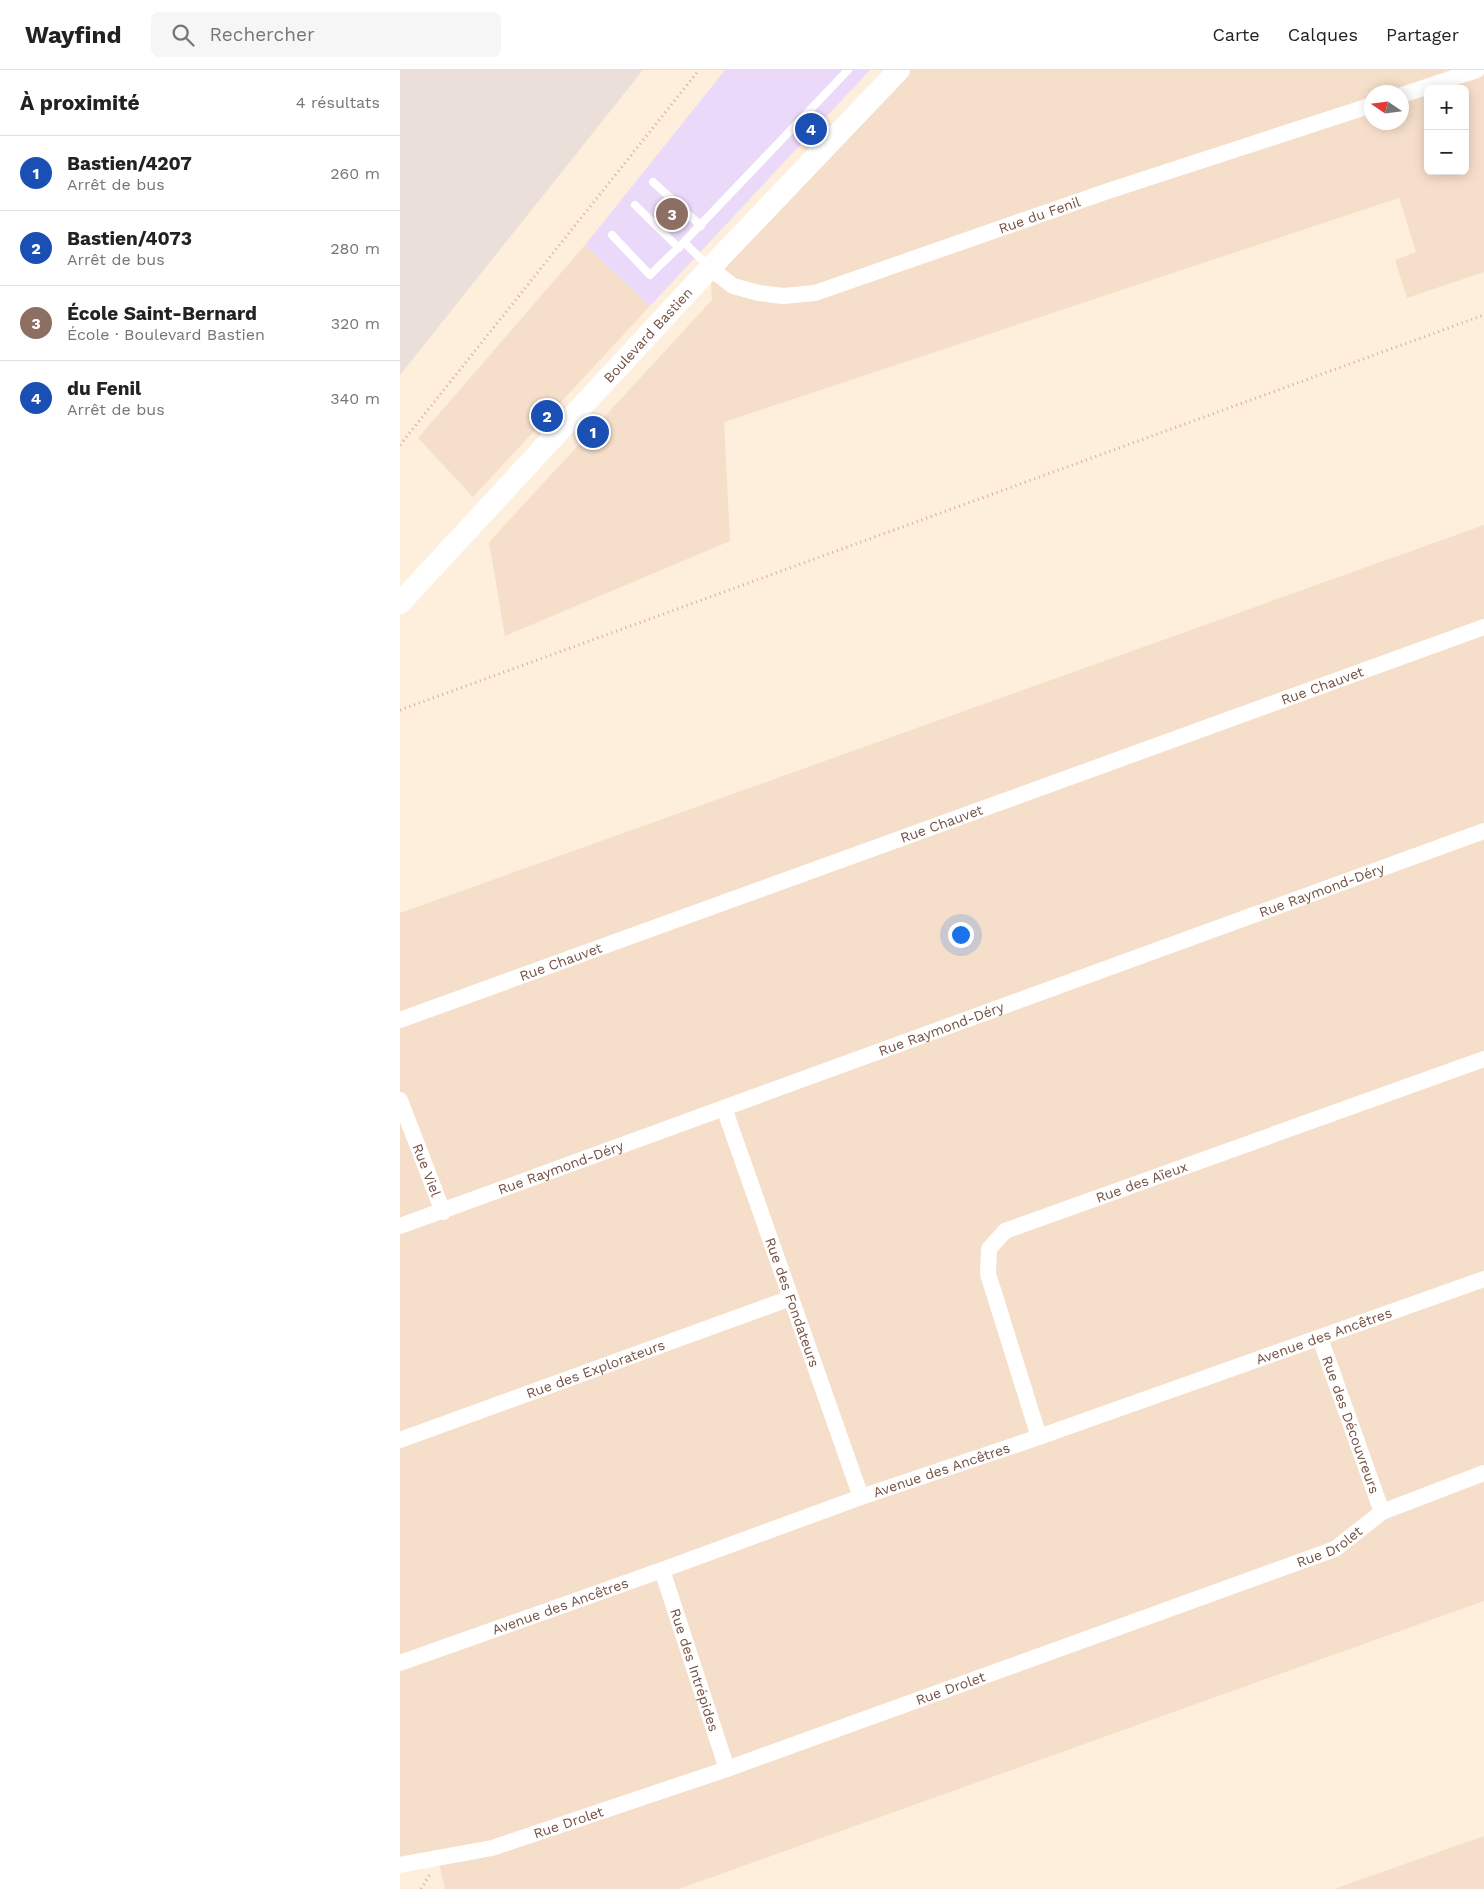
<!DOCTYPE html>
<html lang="fr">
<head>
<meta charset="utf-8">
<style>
	body { margin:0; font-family:"Work Sans",sans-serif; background:#f6f6f6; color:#222 }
	.controls { position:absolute; right:15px; top:15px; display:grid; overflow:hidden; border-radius:8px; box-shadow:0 2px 12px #0003 }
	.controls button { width:45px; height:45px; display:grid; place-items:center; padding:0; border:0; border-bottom:1px solid #e0e0e0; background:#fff; color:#222; font:25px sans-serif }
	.compass { position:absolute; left:964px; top:15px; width:45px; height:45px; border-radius:50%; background:#fff; box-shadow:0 2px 12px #0003; rotate:283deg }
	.you { position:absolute; left:560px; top:864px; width:18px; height:18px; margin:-12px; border:4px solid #fff; border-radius:50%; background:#1a73e8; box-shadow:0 0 0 8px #1a73e833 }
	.badge { display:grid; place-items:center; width:32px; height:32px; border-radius:50%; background:#111827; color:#fff; font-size:16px; font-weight:700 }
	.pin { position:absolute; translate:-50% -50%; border:2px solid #fff; box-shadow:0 1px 5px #0006 }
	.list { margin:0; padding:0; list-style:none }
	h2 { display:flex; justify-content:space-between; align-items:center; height:65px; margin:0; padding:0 20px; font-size:21px }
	h2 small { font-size:16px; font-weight:400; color:#767676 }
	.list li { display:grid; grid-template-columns:32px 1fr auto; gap:15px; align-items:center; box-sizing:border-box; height:75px; padding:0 20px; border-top:1px solid #e0e0e0 }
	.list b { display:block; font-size:19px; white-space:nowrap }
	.list p { margin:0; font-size:16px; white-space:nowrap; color:#767676 }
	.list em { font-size:16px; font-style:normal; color:#767676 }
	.icon { flex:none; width:28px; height:28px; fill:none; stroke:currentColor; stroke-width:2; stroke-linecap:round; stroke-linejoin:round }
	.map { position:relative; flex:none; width:1084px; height:1819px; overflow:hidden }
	header { display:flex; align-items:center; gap:30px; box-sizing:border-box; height:70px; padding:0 25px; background:#fff; border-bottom:1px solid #e0e0e0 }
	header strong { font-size:24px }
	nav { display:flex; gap:28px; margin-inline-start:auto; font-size:18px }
	.search { width:350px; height:45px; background:#f6f6f6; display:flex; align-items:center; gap:12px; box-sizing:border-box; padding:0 18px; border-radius:8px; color:#767676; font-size:19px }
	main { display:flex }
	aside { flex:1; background:#fff }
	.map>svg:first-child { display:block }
	.residential { fill:#f6dfca; fill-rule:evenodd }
	.industrial { fill:#ebe0d9 }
	.education { fill:#ebd9fa }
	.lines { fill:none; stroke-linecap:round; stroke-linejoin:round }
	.path { stroke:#daab95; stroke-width:3; stroke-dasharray:1 4; stroke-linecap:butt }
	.lane { stroke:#fff; stroke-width:8 }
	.street { stroke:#fff; stroke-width:16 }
	.secondary { stroke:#fff; stroke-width:22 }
	.labels { text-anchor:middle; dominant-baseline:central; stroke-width:5; stroke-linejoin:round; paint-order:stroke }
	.street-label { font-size:14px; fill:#755143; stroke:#fff2e4 }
</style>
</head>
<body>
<header>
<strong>Wayfind</strong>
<div class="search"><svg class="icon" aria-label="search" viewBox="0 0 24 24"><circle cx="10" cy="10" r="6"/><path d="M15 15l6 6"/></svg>Rechercher</div>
<nav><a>Carte</a><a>Calques</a><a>Partager</a></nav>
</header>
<main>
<aside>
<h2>À proximité<small>4 résultats</small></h2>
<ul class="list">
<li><span class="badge" style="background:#1a4fb4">1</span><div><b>Bastien/4207</b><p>Arrêt de bus</p></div><em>260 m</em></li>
<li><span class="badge" style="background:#1a4fb4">2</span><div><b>Bastien/4073</b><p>Arrêt de bus</p></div><em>280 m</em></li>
<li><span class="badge" style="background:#8d6e63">3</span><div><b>École Saint-Bernard</b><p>École · Boulevard Bastien</p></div><em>320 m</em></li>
<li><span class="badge" style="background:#1a4fb4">4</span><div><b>du Fenil</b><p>Arrêt de bus</p></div><em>340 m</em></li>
</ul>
</aside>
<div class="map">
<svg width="1084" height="1819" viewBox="0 0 1084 1819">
	<rect width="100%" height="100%" fill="#feeedc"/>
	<g class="residential">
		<path d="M499,0H1084V202L1007,228L995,190L1016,182L999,128L324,352L330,471L105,566L89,472L312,230L310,198ZM1028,19H1065V101H1028ZM972,22H1002V52H972Z"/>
		<path d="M185,175L250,236L73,427L18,368Z"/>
		<path d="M1084,455V1531L279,1819H45L38,1788L0,1795V843Z"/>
		<path d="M1084,1766V1819H934Z"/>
	</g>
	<path class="industrial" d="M0,0H243L0,305Z"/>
	<path class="education" d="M325,0H470L250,236L185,175Z"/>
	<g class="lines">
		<g class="path">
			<path d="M0,375L299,0"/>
			<path d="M0,640L1084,245"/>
			<path d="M21,1819L30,1804"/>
		</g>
		<g class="lane">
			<path d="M253,112L301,156"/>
			<path d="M235,135L279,178"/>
			<path d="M212,165L250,205L284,172"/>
			<path d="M309,197L284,172L448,0"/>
		</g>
		<g class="street">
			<path d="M1002,25L1077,0"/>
			<path id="s1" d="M310,198L333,216L359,223L383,226L415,223L708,121L972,35"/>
			<path id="s2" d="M0,950L1084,557"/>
			<path id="s3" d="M0,1030L43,1142"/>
			<path id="s4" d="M324,1038L461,1427"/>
			<path id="s5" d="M0,1156L1084,761"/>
			<path id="s6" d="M920,1268L982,1442"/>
			<path id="s7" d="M639,1367L588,1204L589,1179L605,1161L1084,989"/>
			<path id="s8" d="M0,1370L391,1228"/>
			<path id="s9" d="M262,1500L327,1699"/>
			<path id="s10" d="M0,1593L262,1500L461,1427L639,1367L1084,1209"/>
			<path id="s11" d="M0,1795L92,1778L327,1699L935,1479L982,1442L1084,1403"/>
		</g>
		<path class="secondary" id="s12" d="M0,533L310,198L499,0"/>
	</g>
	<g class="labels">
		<g class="street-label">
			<text stroke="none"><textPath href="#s1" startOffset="350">Rue du Fenil</textPath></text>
			<text stroke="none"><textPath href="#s12" startOffset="365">Boulevard Bastien</textPath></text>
			<text stroke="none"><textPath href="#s2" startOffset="981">Rue Chauvet</textPath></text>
			<text stroke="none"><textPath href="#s2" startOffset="576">Rue Chauvet</textPath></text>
			<text stroke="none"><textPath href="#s5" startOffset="981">Rue Raymond-Déry</textPath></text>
			<text stroke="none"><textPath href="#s2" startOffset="171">Rue Chauvet</textPath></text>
			<text stroke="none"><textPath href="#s5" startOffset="576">Rue Raymond-Déry</textPath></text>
			<text stroke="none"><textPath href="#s5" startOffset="171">Rue Raymond-Déry</textPath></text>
			<text stroke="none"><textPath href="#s3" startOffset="75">Rue Viel</textPath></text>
			<text stroke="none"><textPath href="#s7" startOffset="365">Rue des Aïeux</textPath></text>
			<text stroke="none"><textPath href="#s4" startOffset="206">Rue des Fondateurs</textPath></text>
			<text stroke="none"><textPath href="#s10" startOffset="980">Avenue des Ancêtres</textPath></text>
			<text stroke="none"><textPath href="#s8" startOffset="208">Rue des Explorateurs</textPath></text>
			<text stroke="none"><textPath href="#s6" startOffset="92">Rue des Découvreurs</textPath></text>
			<text stroke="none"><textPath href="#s10" startOffset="575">Avenue des Ancêtres</textPath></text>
			<text stroke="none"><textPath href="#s11" startOffset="984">Rue Drolet</textPath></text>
			<text stroke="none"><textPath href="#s10" startOffset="170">Avenue des Ancêtres</textPath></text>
			<text stroke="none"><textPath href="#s9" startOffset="105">Rue des Intrépides</textPath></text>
			<text stroke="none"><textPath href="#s11" startOffset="579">Rue Drolet</textPath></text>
			<text stroke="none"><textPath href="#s11" startOffset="174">Rue Drolet</textPath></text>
		</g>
	</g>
</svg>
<div class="controls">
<button>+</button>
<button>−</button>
</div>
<svg class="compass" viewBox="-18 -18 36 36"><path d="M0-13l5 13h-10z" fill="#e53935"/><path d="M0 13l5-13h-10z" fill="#767676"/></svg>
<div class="you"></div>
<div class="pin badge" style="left:193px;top:362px;background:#1a4fb4">1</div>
<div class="pin badge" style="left:147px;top:346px;background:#1a4fb4">2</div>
<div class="pin badge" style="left:272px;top:144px;background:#8d6e63">3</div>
<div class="pin badge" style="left:411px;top:59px;background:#1a4fb4">4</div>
</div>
</main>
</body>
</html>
